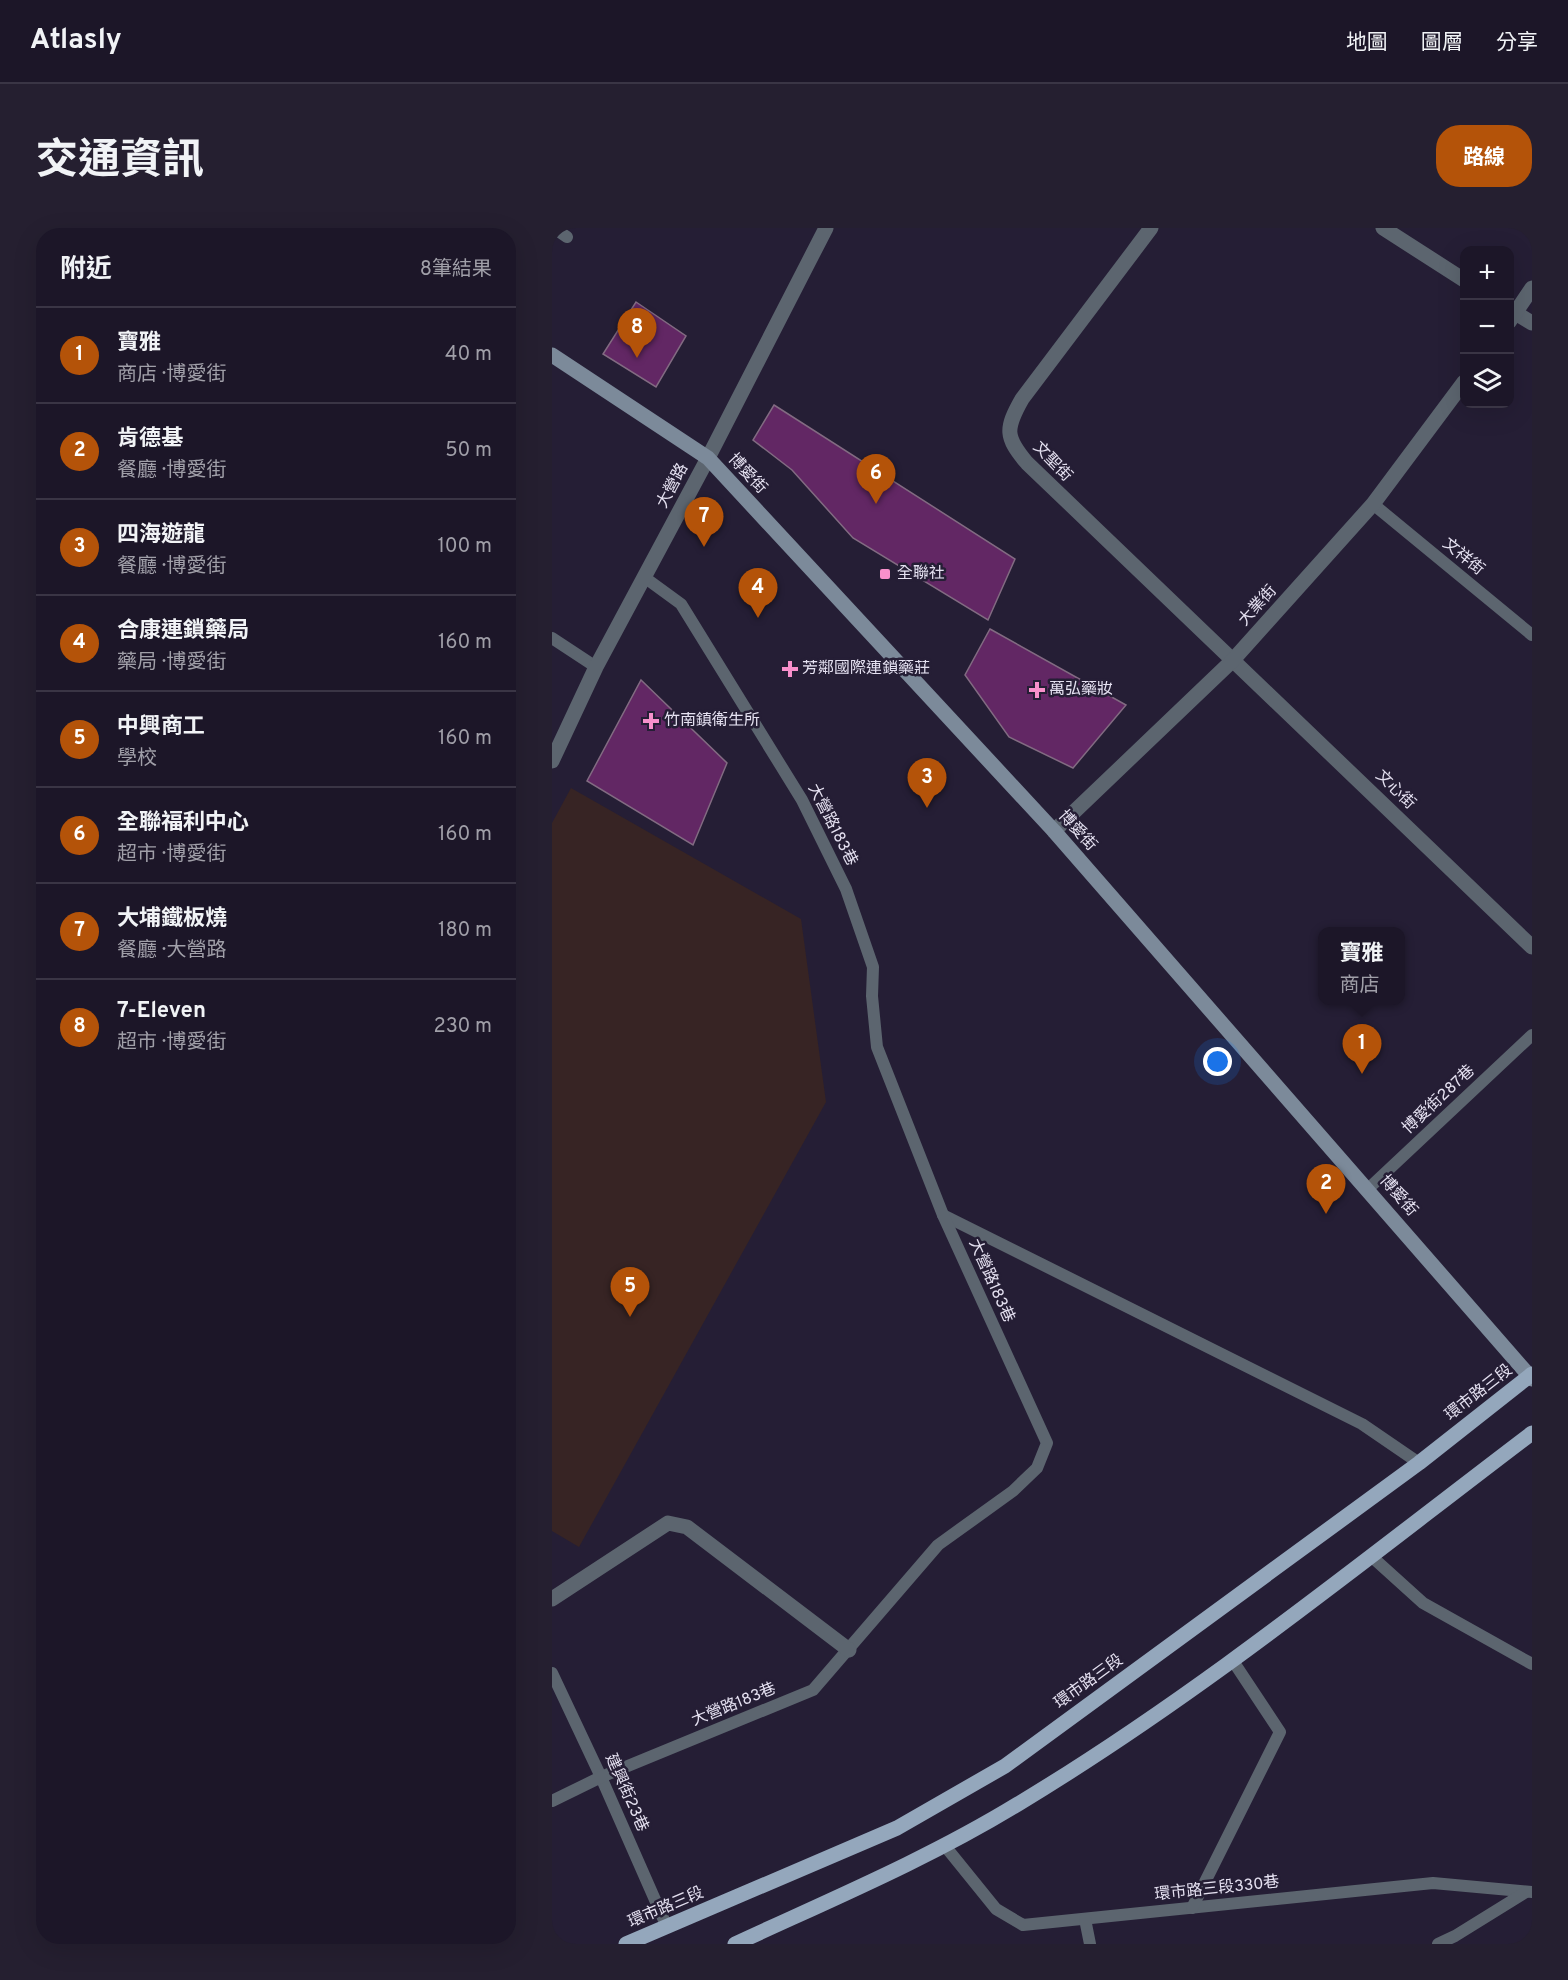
<!DOCTYPE html>
<html lang="zh-TW">
<head>
<meta charset="utf-8">
<style>
	body { margin:0; font-family:Overpass,"Noto Sans TC",sans-serif; background:#251f30; color:#f1f3f6 }
	.controls { position:absolute; right:18px; top:18px; display:grid; overflow:hidden; border-radius:12px; box-shadow:0 6px 24px #0002 }
	.controls button { width:54px; height:54px; display:grid; place-items:center; padding:0; border:0; border-bottom:2px solid #3a3545; background:#1c1628; color:#f1f3f6; font:30px sans-serif }
	.you { position:absolute; left:666px; top:834px; width:21px; height:21px; margin:-15px; border:4px solid #fff; border-radius:50%; background:#1a73e8; box-shadow:0 0 0 9px #1a73e833 }
	.badge { display:grid; place-items:center; width:39px; height:39px; border-radius:50%; background:#b45309; color:#fff; font-size:20px; font-weight:700 }
	.pin { position:absolute; translate:-50% -50px; filter:drop-shadow(0 2px 3px #0008) }
	.pin::after { content:''; position:absolute; top:32px; width:21px; height:18px; background:inherit; clip-path:polygon(0 0,100% 0,50% 100%) }
	.popup { position:absolute; left:766px; top:699px; width:87px; height:78px; box-sizing:border-box; display:grid; place-content:center; border-radius:12px; background:#1c1628; filter:drop-shadow(0 2px 4px #0005); font-size:20px; white-space:nowrap; color:#a09fa8 }
	.popup b { font-size:22px; color:#f1f3f6 }
	.popup::after { content:''; position:absolute; left:50%; top:100%; margin-left:-12px; border:12px solid transparent; border-top-color:#1c1628 }
	.list { margin:0; padding:0; list-style:none }
	h2 { display:flex; justify-content:space-between; align-items:center; height:78px; margin:0; padding:0 24px; font-size:26px }
	h2 small { font-size:20px; font-weight:400; color:#a09fa8 }
	.list li { display:grid; grid-template-columns:39px 1fr auto; gap:18px; align-items:center; box-sizing:border-box; height:96px; padding:0 24px; border-top:2px solid #3a3545 }
	.list b { display:block; font-size:22px; white-space:nowrap }
	.list p { margin:0; font-size:20px; white-space:nowrap; color:#a09fa8 }
	.list em { font-size:20px; font-style:normal; color:#a09fa8 }
	.icon { flex:none; width:33px; height:33px; fill:none; stroke:currentColor; stroke-width:2; stroke-linecap:round; stroke-linejoin:round }
	.map { position:relative; flex:none; width:980px; height:1716px; overflow:hidden; border-radius:24px }
	header { display:flex; align-items:center; gap:36px; box-sizing:border-box; height:84px; padding:0 30px; background:#1c1628; border-bottom:2px solid #3a3545 }
	header strong { font-size:28px }
	nav { display:flex; gap:33px; margin-inline-start:auto; font-size:21px }
	.intro { display:flex; align-items:center; justify-content:space-between; box-sizing:border-box; height:144px; padding:0 36px }
	h1 { margin:0; font-size:42px }
	.button { padding:15px 27px; border-radius:24px; background:#b45309; color:#fff; font-size:21px; font-weight:700 }
	main { display:flex; gap:36px; padding:0 36px }
	aside { flex:1; background:#1c1628; border-radius:24px; box-shadow:0 6px 24px #0002 }
	.map>svg:first-child { display:block }
	.education { fill:#372424 }
	.building { fill:#622764; stroke:#826b82; stroke-width:1.5 }
	.lines { fill:none; stroke-linecap:round; stroke-linejoin:round }
	.lane { stroke:#5c656f; stroke-width:12 }
	.street { stroke:#5c656f; stroke-width:15 }
	.secondary { stroke:#7c8a9a; stroke-width:15 }
	.primary { stroke:#94a7bc; stroke-width:15 }
	.poi-dot { fill:#f890cb; stroke:#251e35; stroke-width:2 }
	.labels { text-anchor:middle; dominant-baseline:central; stroke-width:5; stroke-linejoin:round; paint-order:stroke }
	.street-label { font-size:16px; fill:#e5e1f1; stroke:#251e35 }
	.poi-label { font-size:16px; fill:#e5e1f1; stroke:#251e35; text-anchor:start }
</style>
</head>
<body>
<header>
<strong>Atlasly</strong>
<nav><a>地圖</a><a>圖層</a><a>分享</a></nav>
</header>
<div class="intro"><h1>交通資訊</h1><a class="button">路線</a></div>
<main>
<aside>
<h2>附近<small>8筆結果</small></h2>
<ul class="list">
<li><span class="badge">1</span><div><b>寶雅</b><p>商店 · 博愛街</p></div><em>40 m</em></li>
<li><span class="badge">2</span><div><b>肯德基</b><p>餐廳 · 博愛街</p></div><em>50 m</em></li>
<li><span class="badge">3</span><div><b>四海遊龍</b><p>餐廳 · 博愛街</p></div><em>100 m</em></li>
<li><span class="badge">4</span><div><b>合康連鎖藥局</b><p>藥局 · 博愛街</p></div><em>160 m</em></li>
<li><span class="badge">5</span><div><b>中興商工</b><p>學校</p></div><em>160 m</em></li>
<li><span class="badge">6</span><div><b>全聯福利中心</b><p>超市 · 博愛街</p></div><em>160 m</em></li>
<li><span class="badge">7</span><div><b>大埔鐵板燒</b><p>餐廳 · 大營路</p></div><em>180 m</em></li>
<li><span class="badge">8</span><div><b>7-Eleven</b><p>超市 · 博愛街</p></div><em>230 m</em></li>
</ul>
</aside>
<div class="map">
<svg width="980" height="1716" viewBox="0 0 980 1716">
	<rect width="100%" height="100%" fill="#251e35"/>
	<path class="education" d="M19,560L249,691L274,874L27,1319L0,1303V595Z"/>
	<g class="building">
		<path d="M84,74L134,108L104,159L51,126Z"/>
		<path d="M222,177L463,331L436,392L301,310L240,242L201,212Z"/>
		<path d="M438,401L574,477L521,540L457,509L413,447Z"/>
		<path d="M89,452L175,535L141,617L35,553Z"/>
	</g>
	<g class="lines">
		<g class="lane">
			<path d="M2,0L15,9"/>
			<path d="M821,276L980,407"/>
			<path d="M0,410L44,439"/>
			<path d="M816,961L980,807"/>
			<path d="M391,987L810,1196L867,1235"/>
			<path d="M819,1328L871,1375L980,1436"/>
			<path d="M0,1445L49,1549L115,1699"/>
			<path d="M0,1573L49,1549L261,1462L386,1317L461,1263L485,1240L495,1215L391,987L325,819L320,768L321,739L294,661L250,572L129,376L92,349"/>
			<path d="M393,1618L444,1681L471,1697L881,1655L980,1664"/>
			<path d="M640,1680L728,1504L681,1433"/>
			<path d="M533,1691L538,1716"/>
			<path d="M886,1716L903,1708L974,1664"/>
		</g>
		<g class="street">
			<path d="M599,0L470,171C453,201 453,209 475,235L980,719"/>
			<path d="M831,0L912,52"/>
			<path d="M957,81L980,95"/>
			<path d="M957,94L980,60"/>
			<path d="M0,533L44,439L156,230L274,0"/>
			<path d="M502,603L681,432L821,276L912,154"/>
			<path d="M0,1371L116,1295L135,1299L297,1422"/>
		</g>
		<path class="secondary" d="M0,127L156,230L502,603L980,1151"/>
		<g class="primary">
			<path d="M74,1716L345,1600L453,1538L867,1235L980,1146"/>
			<path d="M183,1716C278,1672 376,1631 466,1576C647,1467 811,1333 980,1205"/>
		</g>
	</g>
	<g class="poi-dot">
		<rect x="327" y="340" width="12" height="12" rx="3"/>
		<path d="M235 432h6v6h6v6h-6v6h-6v-6h-6v-6h6z"/>
		<path d="M482 453h6v6h6v6h-6v6h-6v-6h-6v-6h6z"/>
		<path d="M96 484h6v6h6v6h-6v6h-6v-6h-6v-6h6z"/>
	</g>
	<g class="labels">
		<g class="street-label">
			<text transform="translate(500 234) rotate(46)">文聖街</text>
			<text transform="translate(195 246) rotate(47)">博愛街</text>
			<text transform="translate(121 258) rotate(-62)">大營路</text>
			<text transform="translate(911 329) rotate(39)">文祥街</text>
			<text transform="translate(706 378) rotate(-48)">大業街</text>
			<text transform="translate(843 562) rotate(44)">文心街</text>
			<text transform="translate(280 597) rotate(63)">大營路183巷</text>
			<text transform="translate(525 603) rotate(48)">博愛街</text>
			<text transform="translate(887 872) rotate(-43)">博愛街287巷</text>
			<text transform="translate(846 968) rotate(49)">博愛街</text>
			<text transform="translate(439 1053) rotate(66)">大營路183巷</text>
			<text transform="translate(927 1165) rotate(-38)">環市路三段</text>
			<text transform="translate(537 1454) rotate(-36)">環市路三段</text>
			<text transform="translate(182 1477) rotate(-22)">大營路183巷</text>
			<text transform="translate(74 1565) rotate(66)">建興街23巷</text>
			<text transform="translate(665 1661) rotate(-6)">環市路三段330巷</text>
			<text transform="translate(114 1680) rotate(-23)">環市路三段</text>
		</g>
		<g class="poi-label">
			<text x="345" y="346">全聯社</text>
			<text x="250" y="441">芳鄰國際連鎖藥莊</text>
			<text x="497" y="462">萬弘藥妝</text>
			<text x="112" y="493">竹南鎮衛生所</text>
		</g>
	</g>
</svg>
<div class="controls">
<button>+</button>
<button>−</button>
<button><svg class="icon" aria-label="layers" viewBox="0 0 24 24"><path d="M12 4l9 5-9 5-9-5zM3 14l9 5 9-5"/></svg></button>
</div>
<div class="you"></div>
<div class="pin badge" style="left:810px;top:846px">1</div>
<div class="popup"><b>寶雅</b>商店</div>
<div class="pin badge" style="left:774px;top:986px">2</div>
<div class="pin badge" style="left:375px;top:580px">3</div>
<div class="pin badge" style="left:206px;top:390px">4</div>
<div class="pin badge" style="left:78px;top:1089px">5</div>
<div class="pin badge" style="left:324px;top:276px">6</div>
<div class="pin badge" style="left:152px;top:319px">7</div>
<div class="pin badge" style="left:85px;top:130px">8</div>
</div>
</main>
</body>
</html>
